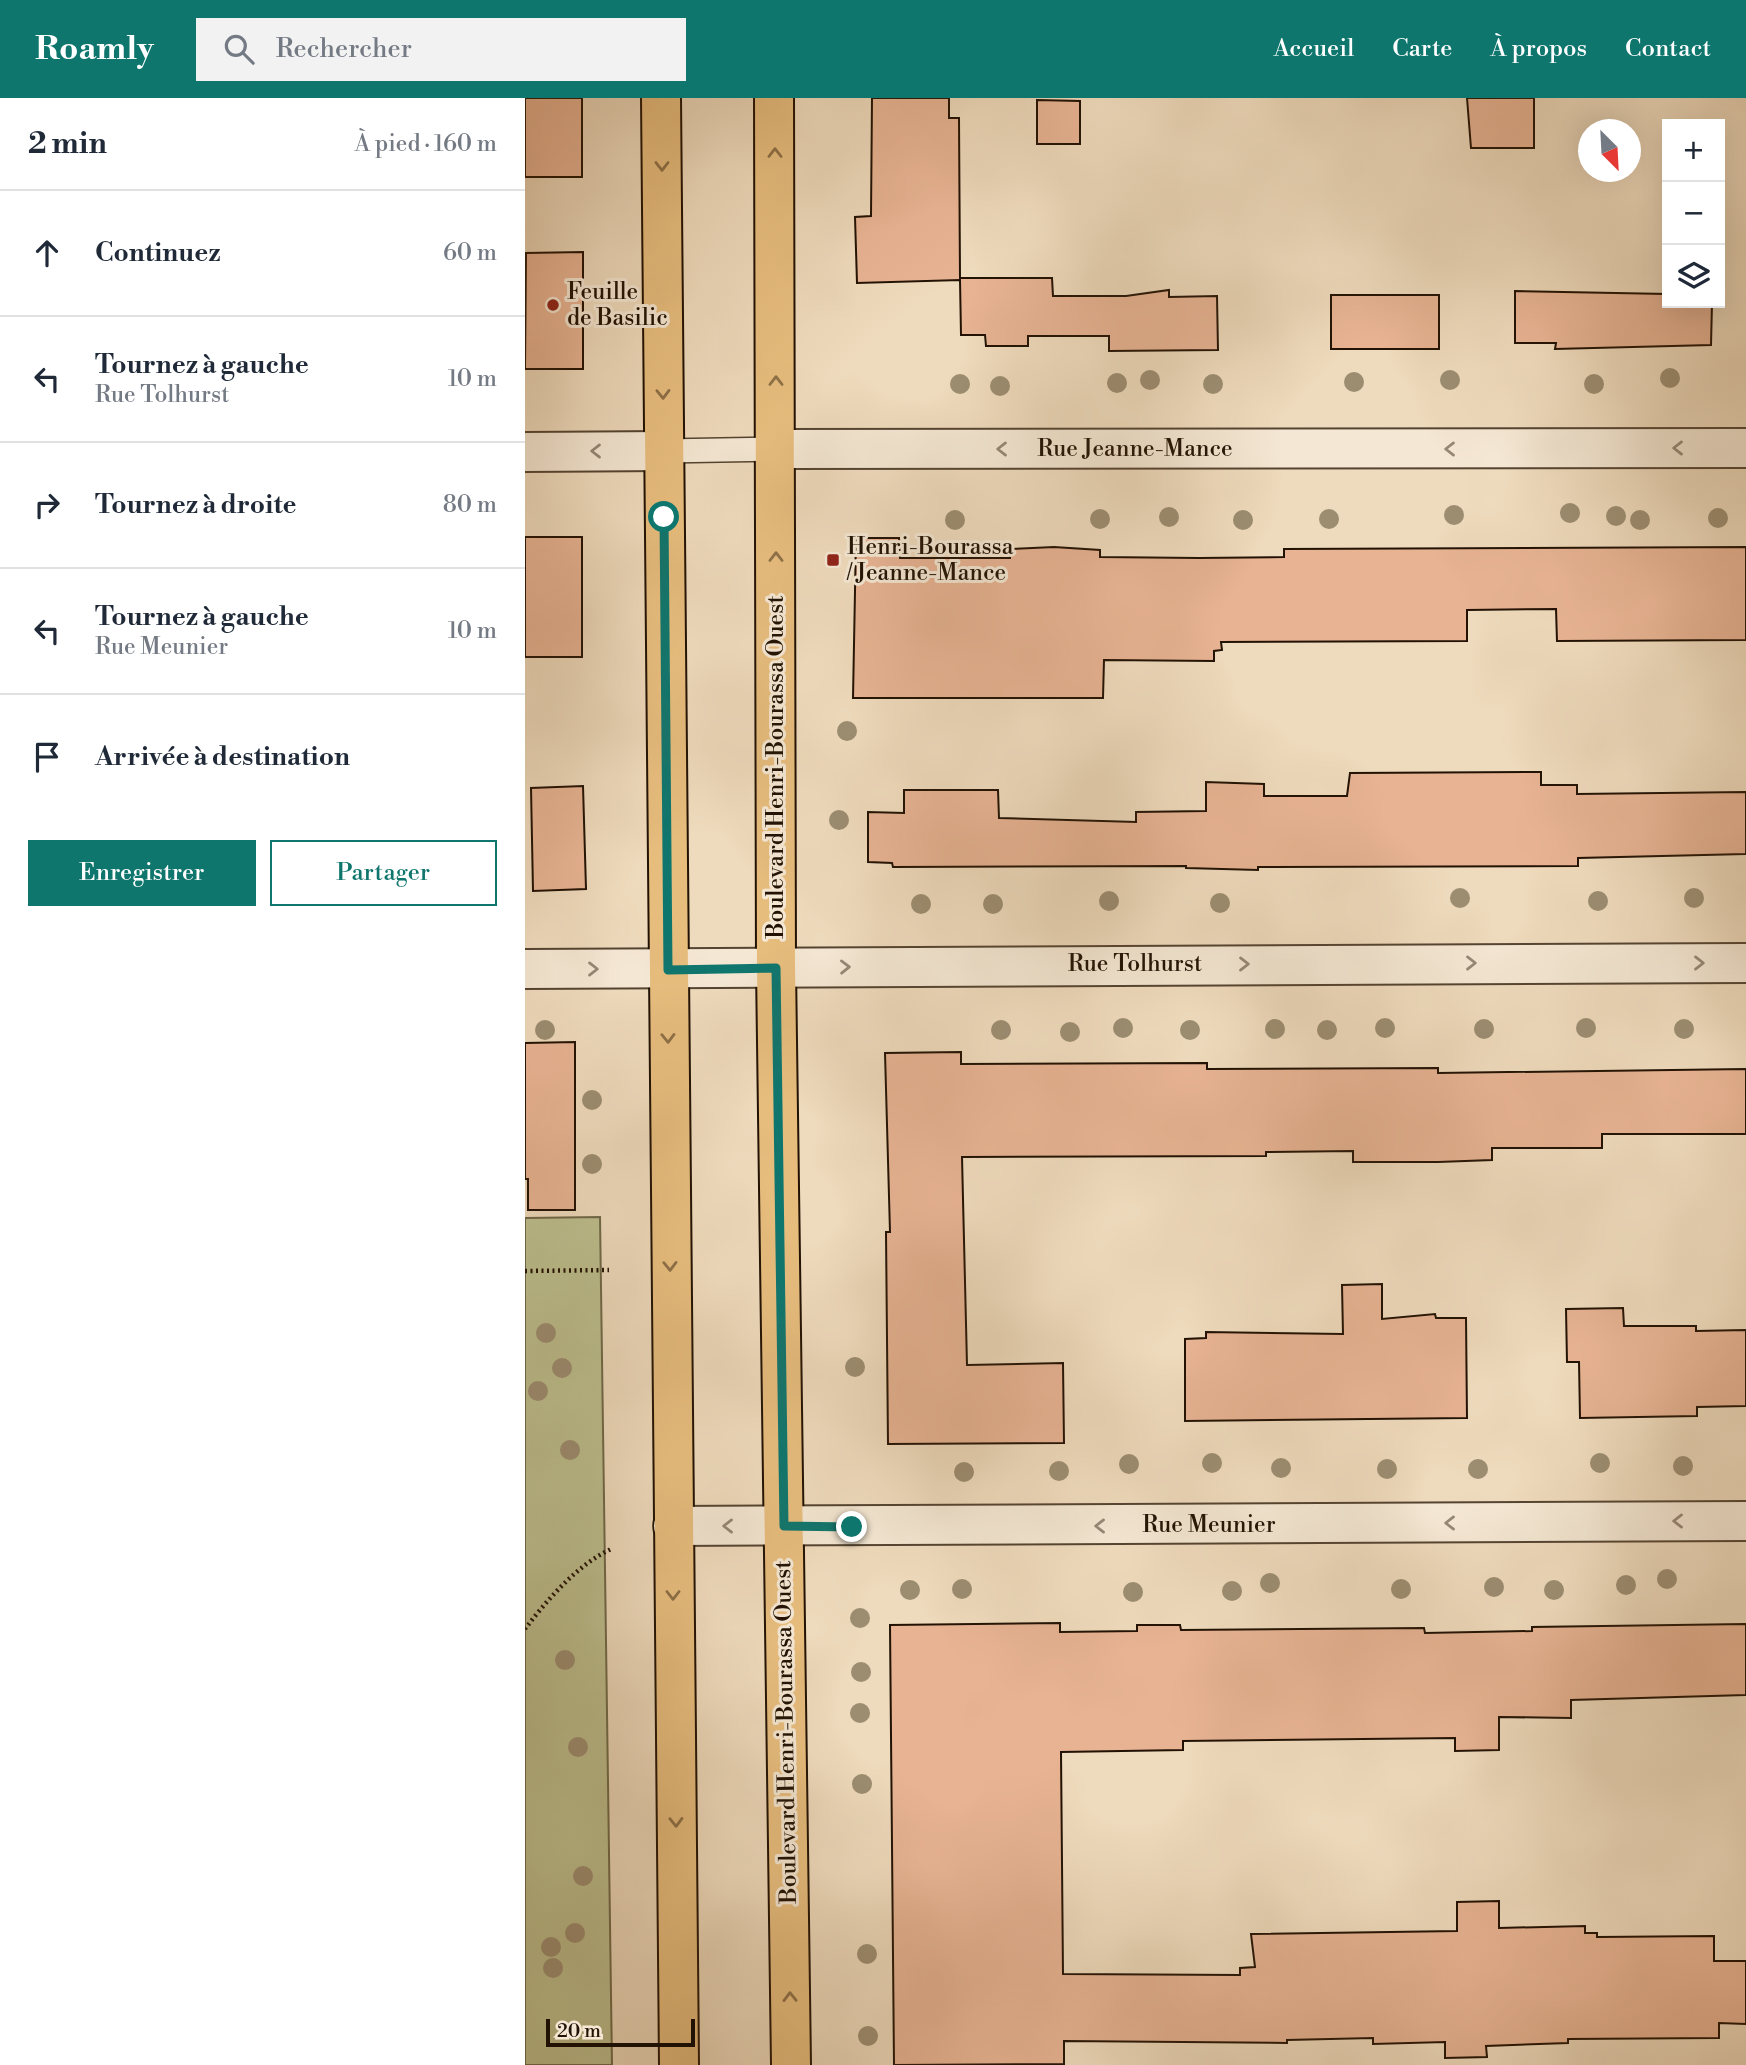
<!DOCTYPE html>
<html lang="fr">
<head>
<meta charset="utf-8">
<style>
	body { margin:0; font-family:"Libre Bodoni",serif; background:#f2f2f3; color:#1f2937 }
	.controls { position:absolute; right:21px; top:21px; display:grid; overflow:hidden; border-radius:0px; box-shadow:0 7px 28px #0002 }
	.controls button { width:63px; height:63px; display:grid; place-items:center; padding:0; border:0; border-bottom:2px solid #e0e1e3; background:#fff; color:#1f2937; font:35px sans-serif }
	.compass { position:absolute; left:1053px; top:21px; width:63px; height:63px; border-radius:50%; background:#fff; box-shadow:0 7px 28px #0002; rotate:156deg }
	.scale { position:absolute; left:21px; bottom:18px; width:149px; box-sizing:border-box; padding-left:7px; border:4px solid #221204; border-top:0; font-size:19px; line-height:24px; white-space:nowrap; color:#221204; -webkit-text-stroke:5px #f4e7d3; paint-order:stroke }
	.stop { position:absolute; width:21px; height:21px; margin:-16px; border:5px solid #0f766e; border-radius:50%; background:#fff }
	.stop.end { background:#0f766e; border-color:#fff; box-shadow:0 2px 7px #0008 }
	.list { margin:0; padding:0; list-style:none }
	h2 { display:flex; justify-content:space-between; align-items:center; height:91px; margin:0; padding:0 28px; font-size:30px }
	h2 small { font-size:23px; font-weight:400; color:#747a83 }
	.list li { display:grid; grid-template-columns:46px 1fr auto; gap:21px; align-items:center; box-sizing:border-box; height:126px; padding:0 28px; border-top:2px solid #e0e1e3 }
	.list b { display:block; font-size:26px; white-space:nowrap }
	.list p { margin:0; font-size:23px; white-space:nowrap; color:#747a83 }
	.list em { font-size:23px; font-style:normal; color:#747a83 }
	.actions { display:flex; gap:14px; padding:21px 28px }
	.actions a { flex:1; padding:16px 0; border:2px solid #0f766e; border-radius:0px; text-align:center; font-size:24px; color:#0f766e }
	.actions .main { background:#0f766e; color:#fff }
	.icon { flex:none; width:38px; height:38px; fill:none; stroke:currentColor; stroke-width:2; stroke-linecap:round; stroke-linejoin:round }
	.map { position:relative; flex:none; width:1221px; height:1967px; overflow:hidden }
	header { display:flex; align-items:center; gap:42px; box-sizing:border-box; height:98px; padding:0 35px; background:#0f766e; color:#fff }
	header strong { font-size:33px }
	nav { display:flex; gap:38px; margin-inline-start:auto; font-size:24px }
	.search { width:490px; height:63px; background:#f2f2f3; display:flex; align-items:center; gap:18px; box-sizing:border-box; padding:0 24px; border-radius:0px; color:#747a83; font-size:26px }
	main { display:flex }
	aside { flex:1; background:#fff }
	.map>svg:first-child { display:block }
	.green { fill:#bcbe8e; stroke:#6f6849; stroke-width:2 }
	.building { fill:#e7b393; stroke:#221204; stroke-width:2 }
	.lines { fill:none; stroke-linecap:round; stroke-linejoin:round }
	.service-casing { stroke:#554432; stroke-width:26 }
	.minor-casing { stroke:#554432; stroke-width:42 }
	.primary-casing { stroke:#221204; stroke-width:42 }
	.path { stroke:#221204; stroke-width:4.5; stroke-dasharray:2 3.5; stroke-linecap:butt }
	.service { stroke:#f4e7d3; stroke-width:23 }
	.minor { stroke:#f4e7d3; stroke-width:38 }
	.primary { stroke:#e7bd7e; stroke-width:38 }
	.tree { fill:#9c8d71 }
	.oneway { stroke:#8e7047 }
	.oneway2 { stroke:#968776 }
	.route { stroke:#0f766e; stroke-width:9 }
	.poi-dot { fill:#8f2418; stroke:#f4e7d3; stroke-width:2.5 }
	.labels { text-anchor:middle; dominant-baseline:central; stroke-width:6; stroke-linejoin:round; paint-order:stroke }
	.poi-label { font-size:23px; fill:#221204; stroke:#f4e7d3; text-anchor:start }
	.street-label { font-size:23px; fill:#221204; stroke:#f4e7d3 }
</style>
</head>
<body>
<header>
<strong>Roamly</strong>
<div class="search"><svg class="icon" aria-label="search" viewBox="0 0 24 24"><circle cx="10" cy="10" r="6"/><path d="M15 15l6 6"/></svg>Rechercher</div>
<nav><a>Accueil</a><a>Carte</a><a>À propos</a><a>Contact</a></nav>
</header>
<main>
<aside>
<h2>2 min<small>À pied · 160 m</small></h2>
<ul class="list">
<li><svg class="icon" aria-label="ahead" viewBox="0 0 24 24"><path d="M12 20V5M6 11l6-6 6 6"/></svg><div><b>Continuez</b></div><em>60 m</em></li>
<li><svg class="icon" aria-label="left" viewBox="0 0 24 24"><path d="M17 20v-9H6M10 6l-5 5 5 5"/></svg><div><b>Tournez à gauche</b><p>Rue Tolhurst</p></div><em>10 m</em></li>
<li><svg class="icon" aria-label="right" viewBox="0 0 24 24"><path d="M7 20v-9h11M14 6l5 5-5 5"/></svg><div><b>Tournez à droite</b></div><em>80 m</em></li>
<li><svg class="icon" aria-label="left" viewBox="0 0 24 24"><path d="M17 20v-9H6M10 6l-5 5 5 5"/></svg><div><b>Tournez à gauche</b><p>Rue Meunier</p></div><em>10 m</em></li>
<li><svg class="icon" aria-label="arrive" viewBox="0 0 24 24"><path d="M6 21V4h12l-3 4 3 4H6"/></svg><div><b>Arrivée à destination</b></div></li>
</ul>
<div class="actions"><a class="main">Enregistrer</a><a>Partager</a></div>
</aside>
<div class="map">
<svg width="1221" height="1967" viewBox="0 0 1221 1967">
	<rect width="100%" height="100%" fill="#eedabc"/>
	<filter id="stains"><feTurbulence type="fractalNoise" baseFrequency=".00286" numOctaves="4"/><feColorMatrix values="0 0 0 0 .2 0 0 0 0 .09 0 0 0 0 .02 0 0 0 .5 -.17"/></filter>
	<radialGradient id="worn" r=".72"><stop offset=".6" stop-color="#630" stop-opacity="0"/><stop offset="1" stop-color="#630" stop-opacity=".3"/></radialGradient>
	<path class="green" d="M75,1119L87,1967H0V1120Z"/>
	<g class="building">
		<rect x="0" y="0" width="57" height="79"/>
		<path d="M347,0H424V20H434L435,180H527L528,198H601L644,192V199L692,198L693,252L584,253V238H503V248H461L460,237H436L435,182L332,185L330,119L346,118Z"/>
		<path d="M942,0H1009V50H946Z"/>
		<path d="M512,2L555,3V46H512Z"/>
		<path d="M58,154V271H0L1,155Z"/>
		<path d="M990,193L1142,196V205H1187L1186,247L1030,251L1031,245H990Z"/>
		<rect x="806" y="197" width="108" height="54"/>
		<rect x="0" y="439" width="57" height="120"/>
		<path d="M331,440H374L375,460H485V451L529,449L575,452V459L674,460L759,459V451L1221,449V542L1032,543L1031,511L942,512V543L696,544L697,552L689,553V563L579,562L578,600H328Z"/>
		<path d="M1016,674V687H1052V696L1221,694V756L1053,760V768L733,769V772L661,770V768L368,769L367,765L343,764V714L379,715V692H473L474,720L611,724V714L681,713V684L739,686V698H822L825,675Z"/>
		<path d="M58,688L61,791L8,793L6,690Z"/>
		<path d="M50,944V1112H3V1081H0V945Z"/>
		<path d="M436,954V966L682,965V971L913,970V975L1221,971V1036H1077V1050H967V1062L913,1064H828V1053L741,1054V1058L437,1059L442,1267L538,1265L539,1345L363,1346L361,1134H365L360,955Z"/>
		<path d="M857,1186V1221L910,1216L911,1220H941L942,1320L660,1323V1241L681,1240V1234L818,1236L817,1187Z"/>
		<path d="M1098,1210L1099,1228H1171V1233L1221,1232V1308L1172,1309V1318L1055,1320L1054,1264H1042L1041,1211Z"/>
		<path d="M535,1525V1534L612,1533V1527H655L656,1532L899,1530L900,1535L1007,1533V1529L1221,1526V1597L1046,1602V1620L974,1619V1652L930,1653V1640L658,1643V1652L536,1654L538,1876L715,1877V1870L730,1869L726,1836L932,1833V1804L974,1803V1830L1060,1828V1835H1072V1839L1189,1838V1863H1221V1926L1194,1925V1940L1043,1941V1945L961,1948L962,1959L920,1960V1944L848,1946V1940L762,1942V1945L539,1943V1966L369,1967L365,1527Z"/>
	</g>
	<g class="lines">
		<g class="service-casing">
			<path id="service" d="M139,353L252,351"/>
		</g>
		<g class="minor-casing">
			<g id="minor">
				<path d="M252,351L1221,350"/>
				<path d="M0,354L139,353"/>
				<path d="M0,871L1221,865"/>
				<path d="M148,1428L1221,1423"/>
			</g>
		</g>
		<g class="primary-casing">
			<g id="primary">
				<path d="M136,0L154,1967"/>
				<path d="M249,0L251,870L266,1967"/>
			</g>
		</g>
		<g class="path">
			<path d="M0,1173L84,1172"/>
			<path d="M0,1531C22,1502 52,1467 86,1451"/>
		</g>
		<use href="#service" class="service"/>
		<use href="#minor" class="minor"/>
		<use href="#primary" class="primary"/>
	</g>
	<g class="tree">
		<circle cx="1145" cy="280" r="10"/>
		<circle cx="625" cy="282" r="10"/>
		<circle cx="925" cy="282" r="10"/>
		<circle cx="829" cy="284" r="10"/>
		<circle cx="592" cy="285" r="10"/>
		<circle cx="435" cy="286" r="10"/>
		<circle cx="688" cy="286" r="10"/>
		<circle cx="1069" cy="286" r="10"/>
		<circle cx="475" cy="288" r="10"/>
		<circle cx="1045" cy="415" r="10"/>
		<circle cx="929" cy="417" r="10"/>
		<circle cx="1091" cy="418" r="10"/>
		<circle cx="644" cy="419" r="10"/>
		<circle cx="1193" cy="420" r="10"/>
		<circle cx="575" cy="421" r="10"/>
		<circle cx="804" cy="421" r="10"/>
		<circle cx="430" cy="422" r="10"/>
		<circle cx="718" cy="422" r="10"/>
		<circle cx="1115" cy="422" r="10"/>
		<circle cx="322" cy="633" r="10"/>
		<circle cx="314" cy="722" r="10"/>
		<circle cx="935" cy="800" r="10"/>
		<circle cx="1169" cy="800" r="10"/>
		<circle cx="584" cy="803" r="10"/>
		<circle cx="1073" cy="803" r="10"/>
		<circle cx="695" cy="805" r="10"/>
		<circle cx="396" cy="806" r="10"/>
		<circle cx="468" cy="806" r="10"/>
		<circle cx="598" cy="930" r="10"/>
		<circle cx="860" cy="930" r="10"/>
		<circle cx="1061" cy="930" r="10"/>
		<circle cx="750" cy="931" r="10"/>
		<circle cx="959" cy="931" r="10"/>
		<circle cx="1159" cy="931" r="10"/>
		<circle cx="20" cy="932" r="10"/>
		<circle cx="476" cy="932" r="10"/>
		<circle cx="665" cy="932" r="10"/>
		<circle cx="802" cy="932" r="10"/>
		<circle cx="545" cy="934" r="10"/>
		<circle cx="67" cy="1002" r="10"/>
		<circle cx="67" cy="1066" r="10"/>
		<circle cx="21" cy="1235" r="10"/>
		<circle cx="330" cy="1269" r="10"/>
		<circle cx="37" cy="1270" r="10"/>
		<circle cx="13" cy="1293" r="10"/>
		<circle cx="45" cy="1352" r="10"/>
		<circle cx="687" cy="1365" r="10"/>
		<circle cx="1075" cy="1365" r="10"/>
		<circle cx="604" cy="1366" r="10"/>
		<circle cx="1158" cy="1368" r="10"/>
		<circle cx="756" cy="1370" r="10"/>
		<circle cx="862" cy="1371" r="10"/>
		<circle cx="953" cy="1371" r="10"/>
		<circle cx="534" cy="1373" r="10"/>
		<circle cx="439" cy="1374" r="10"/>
		<circle cx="1142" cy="1481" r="10"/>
		<circle cx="745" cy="1485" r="10"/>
		<circle cx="1101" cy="1487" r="10"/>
		<circle cx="969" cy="1489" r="10"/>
		<circle cx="437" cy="1491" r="10"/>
		<circle cx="876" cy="1491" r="10"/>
		<circle cx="385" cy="1492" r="10"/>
		<circle cx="1029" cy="1492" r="10"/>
		<circle cx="707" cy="1493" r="10"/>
		<circle cx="608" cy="1494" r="10"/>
		<circle cx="335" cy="1520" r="10"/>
		<circle cx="40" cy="1562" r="10"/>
		<circle cx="336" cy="1574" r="10"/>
		<circle cx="335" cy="1615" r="10"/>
		<circle cx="53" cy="1649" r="10"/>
		<circle cx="337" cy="1686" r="10"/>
		<circle cx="58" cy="1778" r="10"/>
		<circle cx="50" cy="1835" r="10"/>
		<circle cx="26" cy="1849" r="10"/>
		<circle cx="342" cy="1856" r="10"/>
		<circle cx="28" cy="1870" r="10"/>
		<circle cx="343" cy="1938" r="10"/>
	</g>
	<defs><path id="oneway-chevron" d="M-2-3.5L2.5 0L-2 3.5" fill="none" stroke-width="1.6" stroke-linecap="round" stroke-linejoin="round" transform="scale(1.75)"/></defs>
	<g class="oneway">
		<use href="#oneway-chevron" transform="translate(250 55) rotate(-90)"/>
		<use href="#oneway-chevron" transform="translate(137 68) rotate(90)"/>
		<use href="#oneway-chevron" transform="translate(251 283) rotate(-90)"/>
		<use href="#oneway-chevron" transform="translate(138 296) rotate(89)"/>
		<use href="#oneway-chevron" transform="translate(251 459) rotate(-90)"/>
		<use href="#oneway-chevron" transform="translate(143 940) rotate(89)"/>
		<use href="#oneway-chevron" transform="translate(145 1168) rotate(89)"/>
		<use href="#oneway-chevron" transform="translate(148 1497) rotate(90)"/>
		<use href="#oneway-chevron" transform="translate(151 1724) rotate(89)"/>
		<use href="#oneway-chevron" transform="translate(265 1899) rotate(-91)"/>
	</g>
	<g class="oneway2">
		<use href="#oneway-chevron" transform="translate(1153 350) rotate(180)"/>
		<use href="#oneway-chevron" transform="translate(477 351) rotate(180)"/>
		<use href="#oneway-chevron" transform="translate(925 351) rotate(180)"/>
		<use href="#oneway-chevron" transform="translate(71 353) rotate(180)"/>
		<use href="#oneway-chevron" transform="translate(946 865)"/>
		<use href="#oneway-chevron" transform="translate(1174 865)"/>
		<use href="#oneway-chevron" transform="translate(719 866)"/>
		<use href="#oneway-chevron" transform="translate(320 869) rotate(-1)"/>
		<use href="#oneway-chevron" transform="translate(68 871)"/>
		<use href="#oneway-chevron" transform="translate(1153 1423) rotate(180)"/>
		<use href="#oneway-chevron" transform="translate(925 1425) rotate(180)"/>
		<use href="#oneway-chevron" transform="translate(203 1428) rotate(180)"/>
		<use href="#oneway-chevron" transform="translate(575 1428) rotate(180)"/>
	</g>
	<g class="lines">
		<path class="route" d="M139,419L143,872L251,870L259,1428L327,1429"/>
	</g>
	<g class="poi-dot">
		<circle cx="28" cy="207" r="7"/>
		<rect x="301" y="455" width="14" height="14" rx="3.5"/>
	</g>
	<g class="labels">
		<g class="poi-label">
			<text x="42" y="194">Feuille<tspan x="42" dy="26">de Basilic</tspan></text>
			<text x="322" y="449">Henri-Bourassa<tspan x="322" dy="26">/ Jeanne-Mance</tspan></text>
		</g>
		<g class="street-label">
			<text x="610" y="351">Rue Jeanne-Mance</text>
			<text transform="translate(251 669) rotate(-90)">Boulevard Henri-Bourassa Ouest</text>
			<text x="610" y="866">Rue Tolhurst</text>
			<text x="684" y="1427">Rue Meunier</text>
			<text transform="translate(261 1634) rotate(-91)">Boulevard Henri-Bourassa Ouest</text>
		</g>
	</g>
	<rect width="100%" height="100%" filter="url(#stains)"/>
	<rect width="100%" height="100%" fill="url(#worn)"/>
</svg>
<div class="controls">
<button>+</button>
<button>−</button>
<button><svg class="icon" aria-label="layers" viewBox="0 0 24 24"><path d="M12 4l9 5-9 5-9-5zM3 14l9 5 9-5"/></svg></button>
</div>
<svg class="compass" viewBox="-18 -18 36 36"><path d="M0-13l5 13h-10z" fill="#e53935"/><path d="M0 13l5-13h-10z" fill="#747a83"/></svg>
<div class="scale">20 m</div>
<div class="stop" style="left:139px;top:419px"></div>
<div class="stop end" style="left:327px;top:1429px"></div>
</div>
</main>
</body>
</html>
